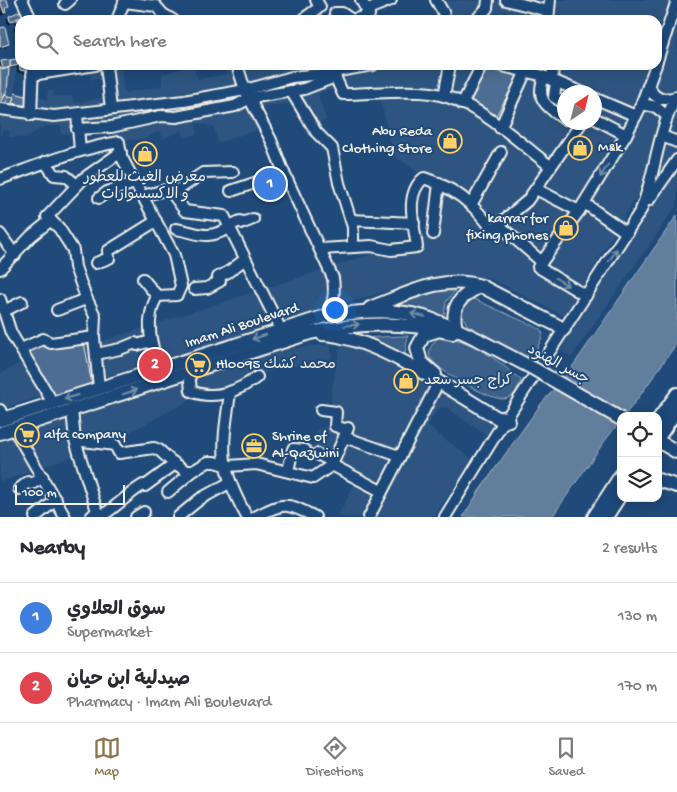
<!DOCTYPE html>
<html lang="en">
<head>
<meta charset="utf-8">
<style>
	body { margin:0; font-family:"Gochi Hand","Playpen Sans Arabic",sans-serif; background:#f7f7f7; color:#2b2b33 }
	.controls { position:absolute; right:15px; bottom:15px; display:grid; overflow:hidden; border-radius:10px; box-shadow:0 2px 12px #0003 }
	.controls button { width:45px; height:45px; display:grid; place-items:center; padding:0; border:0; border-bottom:1px solid #e1e1e2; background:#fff; color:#2b2b33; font:25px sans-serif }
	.compass { position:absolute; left:557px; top:85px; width:45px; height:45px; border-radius:50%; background:#fff; box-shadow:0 2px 12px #0003; rotate:35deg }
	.scale { position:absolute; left:15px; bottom:12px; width:110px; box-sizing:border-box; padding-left:5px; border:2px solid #f4f1e8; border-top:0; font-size:14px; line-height:18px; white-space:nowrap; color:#f4f1e8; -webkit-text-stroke:4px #1f4a7a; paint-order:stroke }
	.you { position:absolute; left:334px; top:309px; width:18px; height:18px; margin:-12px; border:4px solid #fff; border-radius:50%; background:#1a73e8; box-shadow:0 0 0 8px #1a73e833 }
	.badge { display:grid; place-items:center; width:32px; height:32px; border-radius:50%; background:#8a764a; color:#fff; font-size:16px; font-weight:700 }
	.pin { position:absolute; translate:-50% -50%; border:2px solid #fff; box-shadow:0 1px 5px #0006 }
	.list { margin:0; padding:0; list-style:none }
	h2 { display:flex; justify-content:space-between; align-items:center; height:65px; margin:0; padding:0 20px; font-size:21px }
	h2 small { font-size:16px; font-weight:400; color:#7c7c81 }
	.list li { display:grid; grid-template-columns:32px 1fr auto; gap:15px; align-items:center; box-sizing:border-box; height:70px; padding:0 20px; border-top:1px solid #e1e1e2 }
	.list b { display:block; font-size:19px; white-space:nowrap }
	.list p { margin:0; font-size:16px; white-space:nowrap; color:#7c7c81 }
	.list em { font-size:16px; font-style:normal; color:#7c7c81 }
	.icon { flex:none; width:28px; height:28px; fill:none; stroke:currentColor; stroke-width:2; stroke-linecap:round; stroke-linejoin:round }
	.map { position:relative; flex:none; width:677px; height:517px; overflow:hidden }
	.search { position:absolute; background:#fff; box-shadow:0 2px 12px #0003; left:15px; right:15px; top:15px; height:55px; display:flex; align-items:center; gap:12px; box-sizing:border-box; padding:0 18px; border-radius:15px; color:#7c7c81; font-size:19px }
	.sheet { height:205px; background:#fff }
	nav { display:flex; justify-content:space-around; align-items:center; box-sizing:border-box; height:70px; border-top:1px solid #e1e1e2; background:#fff; font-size:14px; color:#7c7c81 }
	nav a { display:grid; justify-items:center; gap:2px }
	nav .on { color:#8a764a }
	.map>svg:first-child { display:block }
	.built { fill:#2d5581; fill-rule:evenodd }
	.green { fill:#3a5f88; stroke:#97a8b8 }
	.water { fill:#627e9d; stroke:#9cacbb }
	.building { fill:#4d6e92; stroke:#f4f1e8; filter:url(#shadow) }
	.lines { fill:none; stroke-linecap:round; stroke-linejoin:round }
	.minor-casing { stroke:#f4f1e8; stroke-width:14 }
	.major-casing { stroke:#f4f1e8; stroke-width:16 }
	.minor { stroke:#1f4a7a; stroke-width:10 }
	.major { stroke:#1f4a7a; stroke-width:12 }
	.major-bridge-casing { stroke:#f4f1e8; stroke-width:16; stroke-linecap:butt }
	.major-bridge { stroke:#1f4a7a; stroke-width:12 }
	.oneway { stroke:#748da6 }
	.labels { text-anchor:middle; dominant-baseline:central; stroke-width:4; stroke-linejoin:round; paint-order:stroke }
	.poi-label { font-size:15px; fill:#f4f1e8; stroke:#1f4a7a; text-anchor:start }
	.street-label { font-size:15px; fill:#f4f1e8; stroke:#1f4a7a }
</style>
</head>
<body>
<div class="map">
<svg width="677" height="517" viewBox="0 0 677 517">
	<defs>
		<filter id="shadow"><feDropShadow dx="-2" dy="2" stdDeviation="0" flood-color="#0009"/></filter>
	</defs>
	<rect width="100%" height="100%" fill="#1f4a7a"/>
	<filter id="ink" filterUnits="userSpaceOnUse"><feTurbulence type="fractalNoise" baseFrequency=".02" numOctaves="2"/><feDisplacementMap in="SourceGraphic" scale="10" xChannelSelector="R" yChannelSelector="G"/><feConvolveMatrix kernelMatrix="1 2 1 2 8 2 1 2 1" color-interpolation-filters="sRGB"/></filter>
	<g filter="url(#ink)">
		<g class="built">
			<path d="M498,0L535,11L539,0H677V205L571,357L560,350L637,226L628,219L638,200L640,191L564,316L490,278L453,274L399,287L0,409V374L56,343L93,344L431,235L437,185L394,156L378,90H327L318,94L326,120L306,130L290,103L250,108L262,128L218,143L213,126L196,123L197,134L184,138L182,130L163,139L160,131L144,139L114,141L112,131L61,134V126H45L26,138L9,137L10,131L2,130L0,138V79H3L0,74V65L17,63L15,92L36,95L47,100L48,90L54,91L53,96H72L74,103L106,97L104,79L91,80L89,65H121L124,93L162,86V74L193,65L198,79L228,74L224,65H657V20H438L433,1ZM564,92H594V122H564Z"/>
			<path d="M342,337L495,418L487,436L446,407L438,409L427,426L472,459L434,517H337L358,478L311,456L317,429L332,424L331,394Z"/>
			<path d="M331,344L332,358L259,374L229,395L196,397L109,443L0,482V435L215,365L279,350Z"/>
		</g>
		<g class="green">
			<path d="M439,291H455L446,302L444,317L409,307L388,306Z"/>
			<path d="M474,299L540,329L543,334L537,349L525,357L467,325L461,312L466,303Z"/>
			<path d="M408,336L404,358L360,338L403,336Z"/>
			<path d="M439,337C469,337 499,361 521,380C518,389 514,398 504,399C490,400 434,369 430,357C427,349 434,342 439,337Z"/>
		</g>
		<path class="water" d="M677,215V343L639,397L604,442L552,517H463L479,491L541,404L568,373Z"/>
		<g class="building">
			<path d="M0,0H7L9,6L5,8L6,12L4,13Z"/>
			<path d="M23,10L24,15L10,22L9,16Z"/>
			<path d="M24,16L25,20H20V29L17,30L16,26L19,25L17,20Z"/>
			<path d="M5,27L9,44L0,47V28Z"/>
			<path d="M16,59L18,65L10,67V60Z"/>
			<path d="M10,60V67L3,69L1,61Z"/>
			<path d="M19,61L20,65H31V72L20,70Z"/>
			<path d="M0,67L2,70L9,68L7,90L1,103Z"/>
			<path d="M485,69L520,74L494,119L467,102Z"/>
			<path d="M15,93L28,97L27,106L12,103Z"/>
			<path d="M6,94L9,96L5,105L1,103Z"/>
			<path d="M9,96L14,97L12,103L9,106L5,105Z"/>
			<path d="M84,342L92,385L52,396L24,351L42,343L46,346Z"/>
		</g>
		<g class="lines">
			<g class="minor-casing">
				<g id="minor">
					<path d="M22,0L30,17L29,20"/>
					<path d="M361,0L369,14"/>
					<path d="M436,0L443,12L445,20"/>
					<path d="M506,0L548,11"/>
					<path d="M124,2L156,6L163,14L173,20"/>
					<path d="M65,4L70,0"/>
					<path d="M368,9L391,0"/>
					<path d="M335,13H342L352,20L369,15"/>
					<path d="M117,20L125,0"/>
					<path d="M307,20L306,17L320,7L316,0"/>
					<path d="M476,20L487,8L488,0"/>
					<path d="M548,20L550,0"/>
					<path d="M657,61L677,0"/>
					<path d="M106,65L111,109"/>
					<path d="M237,65L245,90L271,140L284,173L333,278C335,293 334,304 326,316"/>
					<path d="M498,65L540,75L581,92"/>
					<path d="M333,72L343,94C371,94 403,89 431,93C476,100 516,140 550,166"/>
					<path d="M32,75L95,65"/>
					<path d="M544,77C535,100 547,107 564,119"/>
					<path d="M551,80L554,65"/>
					<path d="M556,82L554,97L564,103"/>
					<path d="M649,84L653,94L660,99L676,98"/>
					<path d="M291,91L316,132L332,148L339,183L353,227V246"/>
					<path d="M444,96L450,65"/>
					<path d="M594,98L636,116"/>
					<path d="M462,104L482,65"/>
					<path d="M642,104L656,107L667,116"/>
					<path d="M0,109L54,116L184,101L245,90L292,77L321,74L373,65"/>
					<path d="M77,114L80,151"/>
					<path d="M31,115L33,65"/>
					<path d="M594,118L626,135"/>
					<path d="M500,128L526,71"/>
					<path d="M77,129L111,127L161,116L176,117L235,106L250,98L304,89L335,77"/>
					<path d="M662,136L677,142"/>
					<path d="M45,162L54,175L66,176L77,185"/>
					<path d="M0,179C39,165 77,149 119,142L121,156L174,255L181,286L177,295L157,296L143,279"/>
					<path d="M536,189L579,211"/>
					<path d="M231,191L284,173"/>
					<path d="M173,193L203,173L233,172"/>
					<path d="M142,196L169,189L185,211L224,216L281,330"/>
					<path d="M99,198L107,192L135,183"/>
					<path d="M649,200L677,160"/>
					<path d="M584,203L627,233"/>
					<path d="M471,205L501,152"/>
					<path d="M351,220L414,223"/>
					<path d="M499,225L542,262"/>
					<path d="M229,226L240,221L243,223L253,219"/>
					<path d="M176,229C201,233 203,241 230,228"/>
					<path d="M0,234L15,255"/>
					<path d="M433,234L439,183"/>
					<path d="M321,249L371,246L391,250L417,247C414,224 404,194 424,178C442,184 458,192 472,206C480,213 485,221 493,229L527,201L582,122"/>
					<path d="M96,263L109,258L108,251L156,221"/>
					<path d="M0,269L31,236L51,220"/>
					<path d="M194,289L207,288L220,281L218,277L228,272L244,260"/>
					<path d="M157,296C144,321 151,344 159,369"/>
					<path d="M586,296L538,267L579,211L626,135L639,110L656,65"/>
					<path d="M0,299L11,333L53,403"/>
					<path d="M57,310L86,299"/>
					<path d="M4,311L22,302"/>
					<path d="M21,349L43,339L51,343L94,337"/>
					<path d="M96,354L120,349L135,343L137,345L151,341"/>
					<path d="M189,372L191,391C214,401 239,391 257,377"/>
					<path d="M99,388L94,337L95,316L85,295L75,267L73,250L59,228L47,217L84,178L121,152"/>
					<path d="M230,393C222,450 218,466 247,517"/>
					<path d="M0,410L5,419"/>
					<path d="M72,410L75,440L97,511L91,517"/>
					<path d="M321,410L336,412L335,426L347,430"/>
					<path d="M508,416L502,417L503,423L509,421L508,416L641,210C656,173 657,131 677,96"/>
					<path d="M14,429L65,517"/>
					<path d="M344,437L399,456"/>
					<path d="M75,440L115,445L119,453L154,448L159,450L170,460L186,471H193L208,462H215L229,466L256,464L313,478L332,465L348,428"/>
					<path d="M317,454L333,462"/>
					<path d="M332,465L381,491"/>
					<path d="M288,471L293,449L305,450"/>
					<path d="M19,489L28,482L32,484L43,477"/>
					<path d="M168,492L193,471"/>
					<path d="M97,511L103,515C117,506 128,494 143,485L145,486L175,464"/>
					<path d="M35,517L56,500"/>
					<path d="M136,517L144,512"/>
					<path d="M178,517L200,499L229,483"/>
					<path d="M255,517C283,502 287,502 315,517"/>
					<path d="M369,517L438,383"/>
					<path d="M445,517L503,423"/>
				</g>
			</g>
			<g class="major-casing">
				<g id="major">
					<path d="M370,308C405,295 442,274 481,286L564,329"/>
					<path d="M456,329C450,306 461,295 481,286"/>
					<path d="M322,334C376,336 453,392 501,420"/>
					<path d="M435,374L421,362L417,348L424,335L439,330"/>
					<path d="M0,420L326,316C396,307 416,309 479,340"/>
					<path d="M658,420L677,394"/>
					<path d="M0,433L310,333C358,322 404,321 452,333"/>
					<path d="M658,438L677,410"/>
					<path d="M658,441L677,452"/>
					<path d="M658,480L677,486"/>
					<path d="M594,517L621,475"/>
					<path d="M606,517L621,494"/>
				</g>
			</g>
			<use href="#minor" class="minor"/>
			<use href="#major" class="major"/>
			<g class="major-bridge-casing">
				<path id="major-bridge" d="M479,340L534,369L621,419"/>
			</g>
			<use href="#major-bridge" class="major-bridge"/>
		</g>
		<defs><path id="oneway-shaft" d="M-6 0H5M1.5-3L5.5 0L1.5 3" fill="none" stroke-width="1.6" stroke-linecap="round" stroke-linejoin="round" transform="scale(1.25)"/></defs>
		<g class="oneway">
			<use href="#oneway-shaft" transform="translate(604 171) rotate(122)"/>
			<use href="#oneway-shaft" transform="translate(613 255) rotate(-57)"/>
			<use href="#oneway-shaft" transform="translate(562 282) rotate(32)"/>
			<use href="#oneway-shaft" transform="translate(418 315) rotate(-167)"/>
			<use href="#oneway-shaft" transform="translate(352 325) rotate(-6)"/>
			<use href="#oneway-shaft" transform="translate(259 337) rotate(162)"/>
			<use href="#oneway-shaft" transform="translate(130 392) rotate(-18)"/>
			<use href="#oneway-shaft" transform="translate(71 397) rotate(162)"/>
		</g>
	</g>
	<defs>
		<g id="shop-ring" transform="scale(1.25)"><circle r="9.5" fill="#1f4a7a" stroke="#ffd166" stroke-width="1.5"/><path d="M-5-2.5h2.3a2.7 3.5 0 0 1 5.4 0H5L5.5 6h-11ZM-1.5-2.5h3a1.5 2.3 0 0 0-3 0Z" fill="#ffd166"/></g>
		<g id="supermarket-ring" transform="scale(1.25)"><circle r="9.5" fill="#1f4a7a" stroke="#ffd166" stroke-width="1.5"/><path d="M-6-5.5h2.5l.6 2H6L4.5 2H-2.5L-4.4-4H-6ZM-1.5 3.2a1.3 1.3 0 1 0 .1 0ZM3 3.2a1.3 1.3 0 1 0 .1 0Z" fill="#ffd166"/></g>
		<g id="office-ring" transform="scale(1.25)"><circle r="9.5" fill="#1f4a7a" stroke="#ffd166" stroke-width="1.5"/><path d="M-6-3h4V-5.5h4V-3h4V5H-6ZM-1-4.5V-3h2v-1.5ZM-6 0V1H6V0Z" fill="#ffd166"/></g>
	</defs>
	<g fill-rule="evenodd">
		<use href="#shop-ring" x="450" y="141"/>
		<use href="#shop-ring" x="580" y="148"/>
		<use href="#shop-ring" x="145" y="154"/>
		<use href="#shop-ring" x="566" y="228"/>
		<use href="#supermarket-ring" x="198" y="365"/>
		<use href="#shop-ring" x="406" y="381"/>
		<use href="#supermarket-ring" x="27" y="435"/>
		<use href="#office-ring" x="254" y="446"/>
	</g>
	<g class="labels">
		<g class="poi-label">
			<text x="432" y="132" text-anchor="end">Abu Reda<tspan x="432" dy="17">Clothing Store</tspan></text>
			<text x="598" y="148">M&amp;k</text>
			<text x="145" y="178" text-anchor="middle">معرض الغيث للعطور<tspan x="145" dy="17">و الاكسسوارات</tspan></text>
			<text x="548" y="219" text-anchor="end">karrar for<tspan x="548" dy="17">fixing phones</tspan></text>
			<text x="216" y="365">Hl0095 محمد كشك</text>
			<text x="424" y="381">كراج جسر سعد</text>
			<text x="44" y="435">alfa company</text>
			<text x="272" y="437">Shrine of<tspan x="272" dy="17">Al-Qazwini</tspan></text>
		</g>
		<g class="street-label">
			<text transform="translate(242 326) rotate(-18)">Imam Ali Boulevard</text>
			<text transform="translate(558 365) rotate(29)">جسر الهنود</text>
		</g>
	</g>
</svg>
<div class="controls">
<button><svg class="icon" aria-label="locate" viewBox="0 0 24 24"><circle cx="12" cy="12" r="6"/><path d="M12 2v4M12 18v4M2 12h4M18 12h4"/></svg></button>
<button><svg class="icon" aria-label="layers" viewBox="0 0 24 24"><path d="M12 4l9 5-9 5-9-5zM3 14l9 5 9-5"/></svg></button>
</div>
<svg class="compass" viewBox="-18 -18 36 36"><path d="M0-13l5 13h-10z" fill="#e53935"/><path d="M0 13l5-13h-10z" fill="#7c7c81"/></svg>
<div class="scale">100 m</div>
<div class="you"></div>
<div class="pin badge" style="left:270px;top:184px;background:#3f7fe0">1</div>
<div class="pin badge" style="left:155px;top:365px;background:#e0444e">2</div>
<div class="search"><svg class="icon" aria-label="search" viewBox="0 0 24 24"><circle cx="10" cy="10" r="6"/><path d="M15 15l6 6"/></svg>Search here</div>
</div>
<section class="sheet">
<h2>Nearby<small>2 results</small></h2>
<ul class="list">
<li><span class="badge" style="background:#3f7fe0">1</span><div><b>سوق العلاوي</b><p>Supermarket</p></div><em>130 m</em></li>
<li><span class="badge" style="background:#e0444e">2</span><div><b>صيدلية ابن حيان</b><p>Pharmacy · Imam Ali Boulevard</p></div><em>170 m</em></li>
</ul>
</section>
<nav>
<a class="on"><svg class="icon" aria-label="map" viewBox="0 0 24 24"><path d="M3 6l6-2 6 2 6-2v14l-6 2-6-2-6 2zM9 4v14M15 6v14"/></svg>Map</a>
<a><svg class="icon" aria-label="directions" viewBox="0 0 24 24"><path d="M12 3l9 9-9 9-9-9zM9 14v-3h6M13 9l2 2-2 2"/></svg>Directions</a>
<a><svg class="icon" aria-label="saved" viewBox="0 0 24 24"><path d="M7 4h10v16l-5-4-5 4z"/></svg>Saved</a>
</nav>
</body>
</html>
